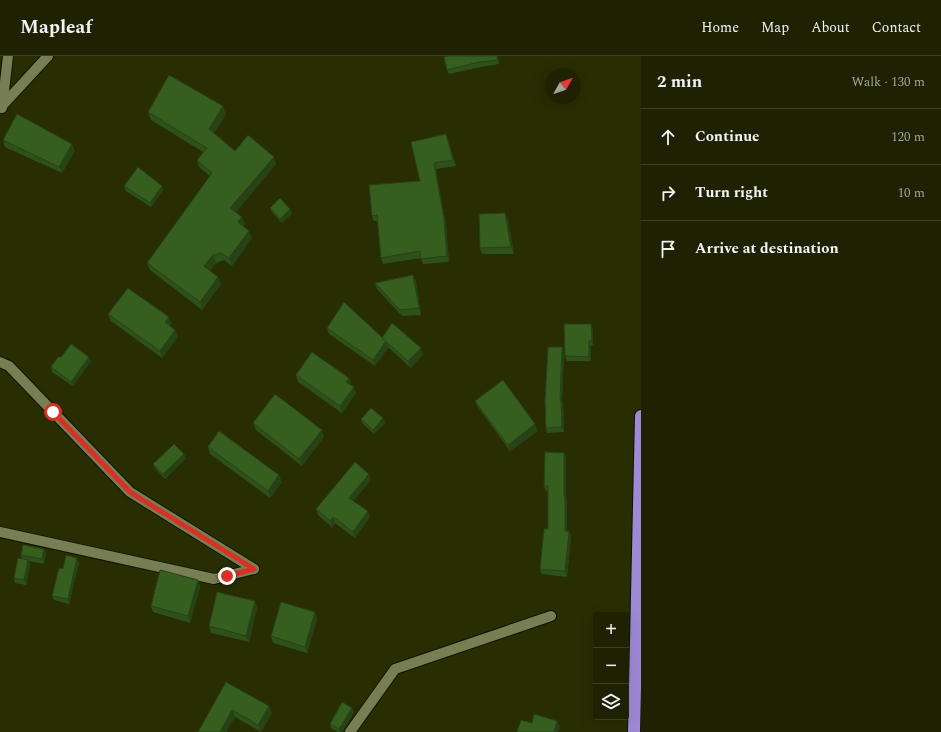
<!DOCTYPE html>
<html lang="en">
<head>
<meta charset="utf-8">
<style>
	body { margin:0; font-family:Spectral,serif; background:#262a0c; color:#f1f3f6 }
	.controls { position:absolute; right:12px; bottom:12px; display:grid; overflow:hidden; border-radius:4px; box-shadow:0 4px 16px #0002 }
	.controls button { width:36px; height:36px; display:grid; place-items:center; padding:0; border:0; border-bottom:1px solid #3c3f24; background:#1e2202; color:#f1f3f6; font:20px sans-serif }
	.compass { position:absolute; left:545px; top:12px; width:36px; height:36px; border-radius:50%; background:#1e2202; box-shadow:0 4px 16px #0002; rotate:50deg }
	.stop { position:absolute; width:12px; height:12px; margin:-9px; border:3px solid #d93025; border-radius:50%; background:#fff }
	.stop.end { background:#d93025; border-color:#fff; box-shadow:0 1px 4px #0008 }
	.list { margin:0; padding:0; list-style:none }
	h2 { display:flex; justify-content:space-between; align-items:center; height:52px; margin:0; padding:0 16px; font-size:17px }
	h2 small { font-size:13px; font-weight:400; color:#a1a499 }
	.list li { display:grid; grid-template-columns:26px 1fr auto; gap:12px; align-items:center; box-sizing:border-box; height:56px; padding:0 16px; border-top:1px solid #3c3f24 }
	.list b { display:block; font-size:15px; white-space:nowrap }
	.list em { font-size:13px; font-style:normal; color:#a1a499 }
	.icon { flex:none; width:22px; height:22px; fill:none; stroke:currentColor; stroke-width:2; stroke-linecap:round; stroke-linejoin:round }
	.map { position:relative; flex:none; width:641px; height:676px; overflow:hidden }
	header { display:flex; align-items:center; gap:24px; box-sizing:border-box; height:56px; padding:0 20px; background:#1e2202; border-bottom:1px solid #3c3f24 }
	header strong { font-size:19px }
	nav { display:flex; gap:22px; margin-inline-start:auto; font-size:14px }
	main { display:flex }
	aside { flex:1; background:#1e2202 }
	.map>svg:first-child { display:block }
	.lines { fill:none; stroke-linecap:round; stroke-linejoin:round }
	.minor-casing { stroke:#111400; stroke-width:12 }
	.highway-casing { stroke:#111400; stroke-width:14 }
	.minor { stroke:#777e53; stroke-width:10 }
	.highway { stroke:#9e89d5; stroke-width:12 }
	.wall { fill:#2e511b }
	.shaded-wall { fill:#264216 }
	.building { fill:#365e1f; stroke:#264216 }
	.route { stroke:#d93025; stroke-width:5 }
</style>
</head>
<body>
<header>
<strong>Mapleaf</strong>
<nav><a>Home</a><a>Map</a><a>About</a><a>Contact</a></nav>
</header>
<main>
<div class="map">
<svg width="641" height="676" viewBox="0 0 641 676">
	<rect width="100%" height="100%" fill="#282d02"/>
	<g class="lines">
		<g class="minor-casing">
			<g id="minor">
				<path d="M0,52L48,0"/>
				<path d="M2,52L8,0"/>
				<path d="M0,306L9,310L130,436L254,513"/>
				<path d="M0,476L214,523L254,513"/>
				<path d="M350,676L395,613L551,560"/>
			</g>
		</g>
		<g class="highway-casing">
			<path id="highway" d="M634,676L641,360"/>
		</g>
		<use href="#minor" class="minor"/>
		<use href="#highway" class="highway"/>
	</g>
	<g class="wall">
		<path d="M497,0L499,8L481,11L449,18L447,14Z"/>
		<path d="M148,56L226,58L214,77L235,95L276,108L236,156L245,168L243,170L252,182L232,210L224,204L216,207L210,214L221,228L202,254L150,214L147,207L210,120L199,111L197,104L203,96L151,64Z"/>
		<path d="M3,84L75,95L62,117L5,91Z"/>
		<path d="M448,84L456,110L436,113L446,169L449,206L423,208L421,202L383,208L381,202L377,165H374L372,160L420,125Z"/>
		<path d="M124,130H162L163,134L151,151L126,135Z"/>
		<path d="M270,152L290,153L292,158L282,167L272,156Z"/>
		<path d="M505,157L508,164L514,198H482L480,192Z"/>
		<path d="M416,225L421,259L402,260L377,233L375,227Z"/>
		<path d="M108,258L171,268L170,270L178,281L162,302L111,265Z"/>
		<path d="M327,272L382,282L423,298L411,312L388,291V292L375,310L329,278Z"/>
		<path d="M593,272V289H591V305H567L565,300Z"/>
		<path d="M564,296L562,345L563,349L564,376L547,377L546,372Z"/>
		<path d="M91,305L73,330L52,316L51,311Z"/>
		<path d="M296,319L349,322L351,328V329L356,337L342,357L298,326Z"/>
		<path d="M475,345L538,375L510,395L478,351Z"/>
		<path d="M361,363L385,367L374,378L362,367Z"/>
		<path d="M253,367L324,381L302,410L256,374Z"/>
		<path d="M208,391L282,426L270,442L210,398Z"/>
		<path d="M184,398L186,402L165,423L155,412L153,408Z"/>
		<path d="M566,402V441L567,446V475L569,476L571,481L567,521L542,518L540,513L548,473V435H546L544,430Z"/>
		<path d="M371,424L353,445L370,461L355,482L335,467L332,471L318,459L316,453Z"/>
		<path d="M44,493L46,497L44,508L28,505L30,509L26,529L15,527L14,522L22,503L21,499Z"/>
		<path d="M79,506L69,548L54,544L52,540Z"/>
		<path d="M198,524L200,531L190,567L153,556L151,550Z"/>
		<path d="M255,545L257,552L249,586L211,577L209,570Z"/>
		<path d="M315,556L317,563L307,597L273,587L271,580Z"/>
		<path d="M226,626L272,657L261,676L235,661L226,676H198Z"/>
		<path d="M354,656L342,676H338L331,672L330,668Z"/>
	</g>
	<g class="shaded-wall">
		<path d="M223,50L226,58L212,80L209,73Z"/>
		<path d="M72,88L75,95L62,117L59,111Z"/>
		<path d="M274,101L276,108L233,160L230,152Z"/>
		<path d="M434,107L436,113L446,169L449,206L447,200Z"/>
		<path d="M162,130L163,134L151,151L150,147Z"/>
		<path d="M290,153L292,158L282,167L280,163Z"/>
		<path d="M505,157L508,164L514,198L511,191Z"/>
		<path d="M242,161L245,168L241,174L238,166Z"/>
		<path d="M249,175L252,182L232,210L229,202Z"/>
		<path d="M213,199L216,207L207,218L204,210Z"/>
		<path d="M413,219L416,225L421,259L419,252Z"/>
		<path d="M218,221L221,228L202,254L200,246Z"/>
		<path d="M169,261L171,268L167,273L165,266Z"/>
		<path d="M591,268L593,272V289L592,285Z"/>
		<path d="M175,274L178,281L162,302L160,295Z"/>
		<path d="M386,285L388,292L375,310L373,304Z"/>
		<path d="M589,285L591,289V305L589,301Z"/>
		<path d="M562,291L564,296L562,345L563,349L564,376L562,371L560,344Z"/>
		<path d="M421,292L423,298L411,312L408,305Z"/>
		<path d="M89,301L91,305L73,330L71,326Z"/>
		<path d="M349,322L351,328L349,332L346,326Z"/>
		<path d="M354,331L356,337L342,357L340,350Z"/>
		<path d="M383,362L385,367L374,378L373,374Z"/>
		<path d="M535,368L538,375L510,395L508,389Z"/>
		<path d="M322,374L324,381L302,410L299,403Z"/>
		<path d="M564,397L566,402V441L567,446V481L565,475L564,440Z"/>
		<path d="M184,398L186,402L165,423L163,418Z"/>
		<path d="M369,418L371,424L351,448L349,442Z"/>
		<path d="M279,419L282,426L270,442L268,435Z"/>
		<path d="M368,455L370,461L355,482L353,476Z"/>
		<path d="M333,461L335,467L332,471L330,465Z"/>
		<path d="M569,476L571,481L567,521L565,515Z"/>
		<path d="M44,493L46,497L44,508L42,503Z"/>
		<path d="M77,502L79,506L69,548L68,543Z"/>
		<path d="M28,504L30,509L26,529L24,524Z"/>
		<path d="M198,524L200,531L190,567L188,560Z"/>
		<path d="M255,545L257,552L249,586L246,580Z"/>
		<path d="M315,556L317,563L307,597L305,591Z"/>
		<path d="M269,650L272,657L261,676L258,669Z"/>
		<path d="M352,652L354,656L342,676H340L339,673Z"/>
		<path d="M232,654L235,661L226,676H220Z"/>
		<path d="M557,665L560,671L558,676H554Z"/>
	</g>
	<g class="building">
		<path d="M448,0H497V4L479,6L447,14L444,1Z"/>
		<path d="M169,19L223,50L209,73L235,95L248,79L274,101L230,152L242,161L238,166L249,175L229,202L221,197L213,199L204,210L218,221L200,246L147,207L212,117L197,104L207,92L148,56Z"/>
		<path d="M17,58L72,88L59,111L3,84Z"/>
		<path d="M446,78L453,104L434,107L444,163L447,200L421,203L420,195L381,202L377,159L372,160L369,129L420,125L411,86Z"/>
		<path d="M138,111L162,130L150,147L124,130Z"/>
		<path d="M280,142L290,153L280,163L270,152Z"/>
		<path d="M505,157L511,191L480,192L479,158Z"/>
		<path d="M413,219L419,252L400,254L375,227Z"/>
		<path d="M128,232L169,261L165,266L175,274L160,295L108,258Z"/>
		<path d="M344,246L386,285L373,304L327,272Z"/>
		<path d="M392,267L421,292L408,305L382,282Z"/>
		<path d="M564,268H591L592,285H589V301L565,300Z"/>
		<path d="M71,288L89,301L71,326L51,311L58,301H61Z"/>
		<path d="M548,291H562L560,344H561L562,371L546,372L545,345Z"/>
		<path d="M312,296L349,322L346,326L354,331L340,350L296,319Z"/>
		<path d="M503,324L535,368L508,389L475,345Z"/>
		<path d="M275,338L322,374L299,403L253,367Z"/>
		<path d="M371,352L383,362L373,374L361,363Z"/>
		<path d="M219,375L279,419L268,435L208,391Z"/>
		<path d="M174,388L184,398L163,418L153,408Z"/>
		<path d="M545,396L564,397V440H565V475L569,476L565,515L540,513L544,473H548V430H544Z"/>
		<path d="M355,406L369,418L349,442L368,455L353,476L333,461L330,465L316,453Z"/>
		<path d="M23,489L44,493L42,503L21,499Z"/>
		<path d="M66,499L77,502L68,543L52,540L59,512L63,513Z"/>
		<path d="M18,502L28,504L24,524L14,522Z"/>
		<path d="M160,514L198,524L188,560L151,550Z"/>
		<path d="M217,536L255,545L246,580L209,570Z"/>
		<path d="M281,546L315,556L305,591L271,580Z"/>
		<path d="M226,626L269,650L258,669L232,654L220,676H198Z"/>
		<path d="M342,646L352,652L339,673L330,668Z"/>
		<path d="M534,658L557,665L554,676H517L521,664L532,667Z"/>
	</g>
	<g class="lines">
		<path class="route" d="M53,356L130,436L254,513L227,520"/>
	</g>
</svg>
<div class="controls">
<button>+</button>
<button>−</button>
<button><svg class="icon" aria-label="layers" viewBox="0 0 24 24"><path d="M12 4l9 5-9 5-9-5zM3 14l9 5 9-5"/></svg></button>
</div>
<svg class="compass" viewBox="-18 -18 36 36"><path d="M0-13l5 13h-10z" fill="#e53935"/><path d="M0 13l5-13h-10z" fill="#a1a499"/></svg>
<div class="stop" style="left:53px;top:356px"></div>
<div class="stop end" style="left:227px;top:520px"></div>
</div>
<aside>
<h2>2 min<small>Walk · 130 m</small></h2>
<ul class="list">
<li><svg class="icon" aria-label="ahead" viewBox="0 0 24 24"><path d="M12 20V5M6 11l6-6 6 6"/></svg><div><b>Continue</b></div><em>120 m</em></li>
<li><svg class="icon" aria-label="right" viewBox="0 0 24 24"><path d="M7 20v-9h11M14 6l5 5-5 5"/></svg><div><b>Turn right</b></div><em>10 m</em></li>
<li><svg class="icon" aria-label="arrive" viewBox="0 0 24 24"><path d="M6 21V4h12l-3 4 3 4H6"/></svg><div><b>Arrive at destination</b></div></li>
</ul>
</aside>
</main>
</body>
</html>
